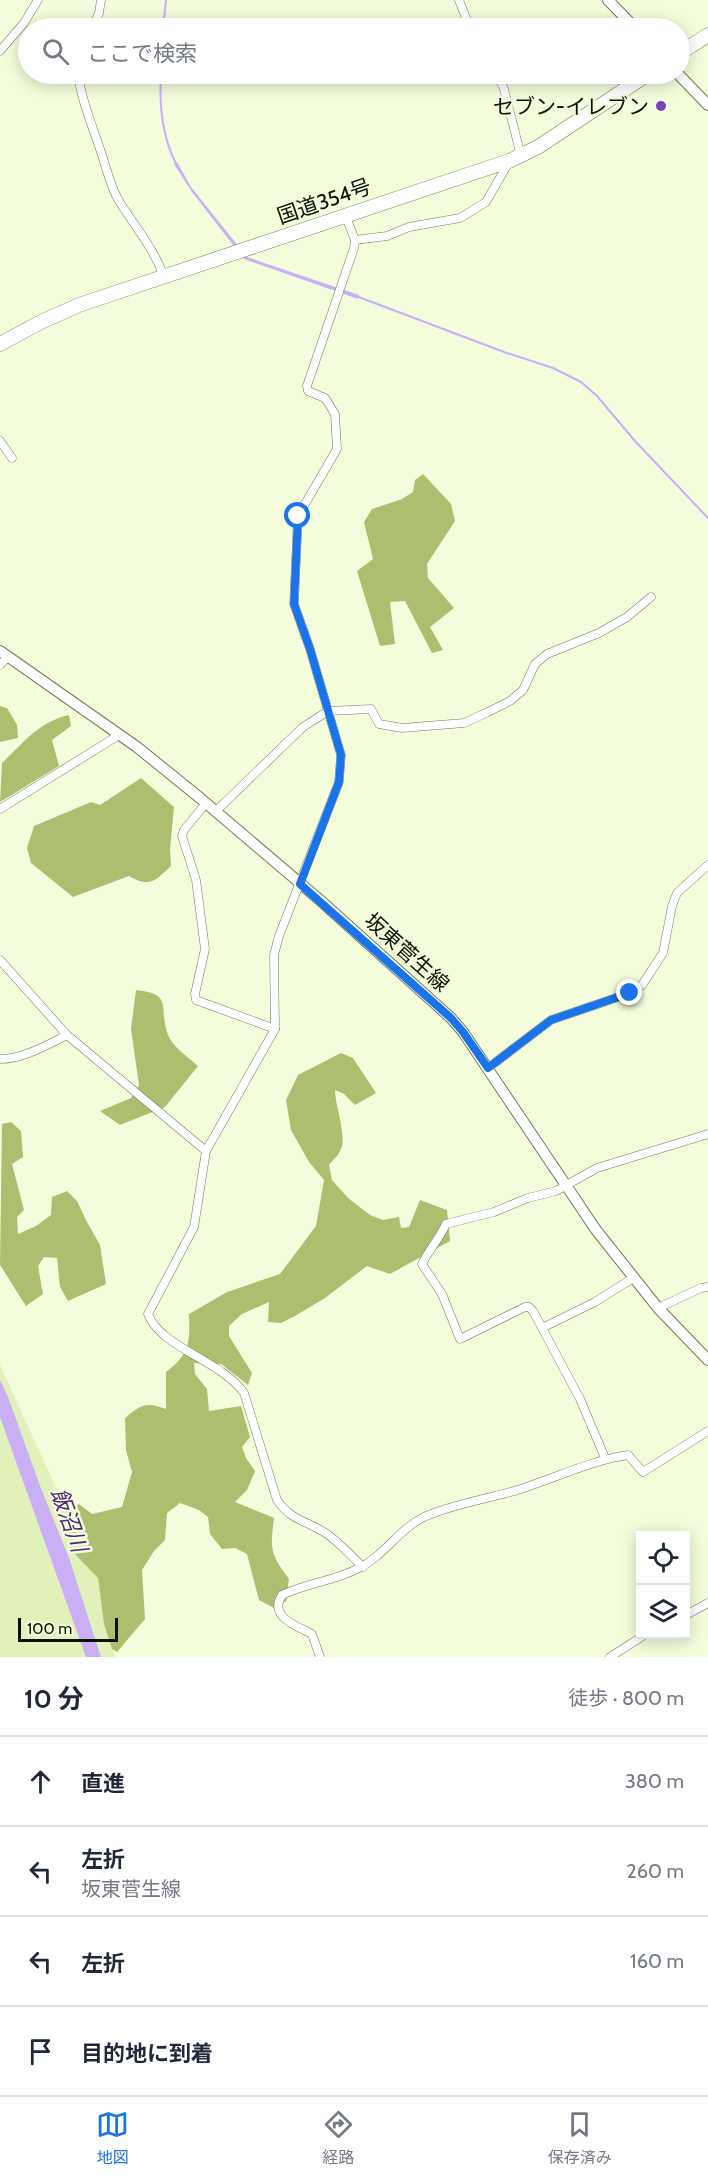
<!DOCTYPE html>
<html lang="ja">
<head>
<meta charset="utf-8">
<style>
	body { margin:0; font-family:Cabin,"Noto Sans JP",sans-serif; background:#f2f2f3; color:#1f2937 }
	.controls { position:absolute; right:18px; bottom:18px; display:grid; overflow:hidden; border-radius:0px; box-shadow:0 3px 15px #0003 }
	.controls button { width:54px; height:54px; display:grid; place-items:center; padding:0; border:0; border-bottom:2px solid #e0e1e3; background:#fff; color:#1f2937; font:30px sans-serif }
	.scale { position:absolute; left:18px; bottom:15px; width:100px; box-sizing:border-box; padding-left:6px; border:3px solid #0d1005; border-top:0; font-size:16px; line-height:21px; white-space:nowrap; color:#0d1005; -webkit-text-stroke:4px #f3fddb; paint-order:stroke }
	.stop { position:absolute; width:18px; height:18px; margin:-14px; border:4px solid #1a73e8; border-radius:50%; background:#fff }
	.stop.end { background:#1a73e8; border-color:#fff; box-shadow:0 2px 6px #0008 }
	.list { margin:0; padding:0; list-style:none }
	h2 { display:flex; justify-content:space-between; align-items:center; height:78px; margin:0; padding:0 24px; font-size:26px }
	h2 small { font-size:20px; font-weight:400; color:#747a83 }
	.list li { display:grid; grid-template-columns:39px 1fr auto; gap:18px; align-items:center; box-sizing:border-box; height:90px; padding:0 24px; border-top:2px solid #e0e1e3 }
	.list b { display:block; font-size:22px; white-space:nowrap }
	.list p { margin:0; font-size:20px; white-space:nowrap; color:#747a83 }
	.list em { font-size:20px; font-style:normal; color:#747a83 }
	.icon { flex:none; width:33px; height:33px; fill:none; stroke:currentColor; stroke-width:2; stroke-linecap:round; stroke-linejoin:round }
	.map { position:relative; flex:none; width:708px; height:1657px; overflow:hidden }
	.search { position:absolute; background:#fff; box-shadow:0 3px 15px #0003; left:18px; right:18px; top:18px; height:66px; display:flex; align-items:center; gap:15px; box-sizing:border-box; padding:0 21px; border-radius:33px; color:#747a83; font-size:22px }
	.sheet { height:438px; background:#fff }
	nav { display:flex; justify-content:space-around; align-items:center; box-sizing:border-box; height:84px; border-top:2px solid #e0e1e3; background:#fff; font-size:16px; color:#747a83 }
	nav a { display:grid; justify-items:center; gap:3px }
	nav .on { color:#1a73e8 }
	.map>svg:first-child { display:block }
	.green { fill:#e2f0ba }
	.forest { fill:#acbf71 }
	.water { fill:#caaef6 }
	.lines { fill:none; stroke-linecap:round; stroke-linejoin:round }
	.stream { stroke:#caaef6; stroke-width:2 }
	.street-casing { stroke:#727a5c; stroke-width:9 }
	.secondary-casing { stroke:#727a5c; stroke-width:12 }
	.highway-casing { stroke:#727a5c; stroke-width:15 }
	.street { stroke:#fff; stroke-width:8 }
	.secondary { stroke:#fff; stroke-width:10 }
	.highway { stroke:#fff; stroke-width:14 }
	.route { stroke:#1a73e8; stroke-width:8 }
	.poi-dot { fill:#7a43ba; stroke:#f3fddb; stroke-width:2 }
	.labels { text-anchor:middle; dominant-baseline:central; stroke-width:5; stroke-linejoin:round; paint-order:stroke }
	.poi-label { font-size:21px; fill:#0d1005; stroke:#f3fddb; text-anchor:end }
	.street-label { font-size:21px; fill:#0d1005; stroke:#f3fddb }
	.water-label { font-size:22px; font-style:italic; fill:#4f287b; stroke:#f3fddb }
</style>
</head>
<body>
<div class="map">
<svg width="708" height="1657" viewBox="0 0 708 1657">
	<rect width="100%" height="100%" fill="#f3fddb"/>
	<path class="green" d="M0,1365L67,1512L71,1550L98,1578L104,1624L115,1657H0Z"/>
	<g class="forest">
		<path d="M423,474L451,504L455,521L427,564L428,578L454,608L430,627L443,650L432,653L405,601L390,602L395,644L380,646L357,571L373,559L364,522L372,509L402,499L413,492L415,480Z"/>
		<path d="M0,706L7,708L17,725L18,738L0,742Z"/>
		<path d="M69,715L71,726L52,740L59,766L0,802L2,763C23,743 40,721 69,715Z"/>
		<path d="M141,778L174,807L170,849L171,866C155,881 150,888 129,876L73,897L31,863L27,848L34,826L91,802L100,805Z"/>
		<path d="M136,990C173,994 159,1006 167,1032C171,1046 187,1056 198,1066L165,1107L120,1125L100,1111L131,1098L139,1085L131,1029Z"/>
		<path d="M341,1053L353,1058L376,1093L355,1105L344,1094L335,1090C335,1106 347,1136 341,1149C339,1155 333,1160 329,1165L332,1180L348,1198L370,1215L383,1220L399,1217L401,1228L409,1227L420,1200L447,1210L450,1241L390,1274L367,1266L325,1298L295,1316L281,1323L268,1322L269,1302L242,1314L229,1326V1336L252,1373L248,1385L221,1364L194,1363L195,1374L207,1389L209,1411L241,1406L250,1437L242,1447L246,1458L255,1471L247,1490L235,1502L274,1518C270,1550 270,1553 289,1579L286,1601L274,1608L259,1600L247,1554L235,1548L222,1549L210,1534L208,1517L199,1510L180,1503L167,1513L165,1540L154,1551L142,1570L145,1619L117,1652L112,1649L104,1624L98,1578L71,1550L67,1512L79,1504L92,1514L122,1507L132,1472L126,1450L125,1418C142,1404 145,1402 166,1409V1372C190,1354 190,1342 189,1314L227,1292L280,1274L316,1226L324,1180L309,1162L291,1130L286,1100L298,1075Z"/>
		<path d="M11,1122L21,1131L23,1157L12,1164L24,1210L17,1217L18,1234L36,1226L51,1215L52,1197L67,1191L77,1201L87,1222L100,1245L106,1284L68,1301L60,1287L57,1258L44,1257L38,1266L43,1294L26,1306L0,1265L2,1124Z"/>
	</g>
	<g class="water">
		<path d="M177,162L191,187L247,257L359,295L358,299L244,259L192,192L174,164Z"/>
		<path d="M0,1380L8,1397L40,1486L69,1558L101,1657H86L0,1417Z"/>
	</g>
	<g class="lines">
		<g class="stream">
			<path d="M163,28L166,0"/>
			<path d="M161,74C159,105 162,136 176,164"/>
			<path d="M356,296L504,352L553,368L581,382L597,396L635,441L708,518"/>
		</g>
		<g class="street-casing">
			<g id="street">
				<path d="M459,0L470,28"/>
				<path d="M92,28L99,13L101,0"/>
				<path d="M0,51L24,23L38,0"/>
				<path d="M78,74C81,99 92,125 100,149C106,166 110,186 119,201C135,227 154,248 164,277"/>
				<path d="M497,74L504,89L521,156"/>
				<path d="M346,217L355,240L354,248L307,386L308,391L325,398L335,414L337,449L298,516L294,604L310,649L341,755L339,782L279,936L274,955L275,1029L206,1151L194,1227L148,1314C160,1347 222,1361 244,1393L277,1500C291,1521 308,1521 327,1534C340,1543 351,1556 363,1567"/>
				<path d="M355,240L387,236L409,227L460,218L486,202L509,162"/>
				<path d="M0,441L12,458"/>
				<path d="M0,665L8,656"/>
				<path d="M206,803L184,830L182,836L196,880L205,949L195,994L196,1000L275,1029"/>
				<path d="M0,809L119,735"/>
				<path d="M215,812L303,727L328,711L371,709L379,724L402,728L464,723L486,713L510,701L523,690L535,664L547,654L599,633L627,617L651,597"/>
				<path d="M0,960L67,1035L206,1151"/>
				<path d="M0,1059C23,1059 47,1045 67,1035"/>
				<path d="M488,1068L551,1020L630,993L642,985L663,953L672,906L677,893L708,865"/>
				<path d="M658,1308L701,1288L708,1287"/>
				<path d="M542,1328L595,1302L633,1278"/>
				<path d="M605,1458L580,1399L533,1311L529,1307H525L460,1339L442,1294L422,1264C429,1250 439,1239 446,1224L494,1212L528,1198L556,1191L597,1168L708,1134"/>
				<path d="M686,1615L708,1603"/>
				<path d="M320,1657L312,1634C297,1626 268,1617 282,1595C306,1583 335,1581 359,1568C384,1556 399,1529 424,1517C455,1503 489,1499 521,1489C557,1477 593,1460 628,1455L643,1472L708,1431"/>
				<path d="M610,1657L646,1634"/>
			</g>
		</g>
		<g class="secondary-casing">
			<g id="secondary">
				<path d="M608,0L635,28"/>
				<path d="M678,74L708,105"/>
				<path d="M0,651L137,747L200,798L321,901L451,1018L463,1032L596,1230L658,1308L708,1360"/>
			</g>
		</g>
		<g class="highway-casing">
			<g id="highway">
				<path d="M680,53L708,35"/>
				<path d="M0,344L41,322L79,305L509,161L538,147L648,74"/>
			</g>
		</g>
		<use href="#street" class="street"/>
		<use href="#secondary" class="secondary"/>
		<use href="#highway" class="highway"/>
	</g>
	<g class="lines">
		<path class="route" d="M298,516L294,604L310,649L341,755L339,782L300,884L451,1018L463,1032L488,1068L551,1020L630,993"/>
	</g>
	<circle class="poi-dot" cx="661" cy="106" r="6"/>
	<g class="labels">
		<g class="poi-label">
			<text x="649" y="106">セブン-イレブン</text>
		</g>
		<g class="street-label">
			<text transform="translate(324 201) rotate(-19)">国道354号</text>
			<text transform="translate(407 952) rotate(42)">坂東菅生線</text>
		</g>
		<g class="water-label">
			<text transform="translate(69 1520) rotate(70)">飯沼川</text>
		</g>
	</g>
</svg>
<div class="controls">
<button><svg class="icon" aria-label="locate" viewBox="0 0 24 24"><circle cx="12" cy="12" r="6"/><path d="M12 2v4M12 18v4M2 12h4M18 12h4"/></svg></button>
<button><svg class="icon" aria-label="layers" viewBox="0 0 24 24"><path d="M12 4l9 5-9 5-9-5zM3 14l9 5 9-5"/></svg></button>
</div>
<div class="scale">100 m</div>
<div class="stop" style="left:298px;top:516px"></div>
<div class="stop end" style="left:630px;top:993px"></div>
<div class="search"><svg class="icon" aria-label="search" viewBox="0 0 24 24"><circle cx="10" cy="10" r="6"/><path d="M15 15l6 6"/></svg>ここで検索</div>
</div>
<section class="sheet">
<h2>10 分<small>徒歩 · 800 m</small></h2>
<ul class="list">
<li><svg class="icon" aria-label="ahead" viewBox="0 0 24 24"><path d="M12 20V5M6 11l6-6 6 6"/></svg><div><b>直進</b></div><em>380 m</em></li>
<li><svg class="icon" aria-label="left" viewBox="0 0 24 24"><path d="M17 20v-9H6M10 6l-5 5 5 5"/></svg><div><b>左折</b><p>坂東菅生線</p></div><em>260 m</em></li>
<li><svg class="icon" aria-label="left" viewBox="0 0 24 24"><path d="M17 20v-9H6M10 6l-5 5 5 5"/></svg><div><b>左折</b></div><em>160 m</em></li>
<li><svg class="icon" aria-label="arrive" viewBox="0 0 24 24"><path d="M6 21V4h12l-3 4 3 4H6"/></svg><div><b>目的地に到着</b></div></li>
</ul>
</section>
<nav>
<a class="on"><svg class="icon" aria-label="map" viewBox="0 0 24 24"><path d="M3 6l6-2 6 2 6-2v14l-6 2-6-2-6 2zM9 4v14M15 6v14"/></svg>地図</a>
<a><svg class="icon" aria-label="directions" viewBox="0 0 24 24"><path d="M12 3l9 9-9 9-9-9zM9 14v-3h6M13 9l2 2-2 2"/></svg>経路</a>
<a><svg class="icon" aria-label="saved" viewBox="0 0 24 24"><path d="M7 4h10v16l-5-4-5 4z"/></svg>保存済み</a>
</nav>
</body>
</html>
